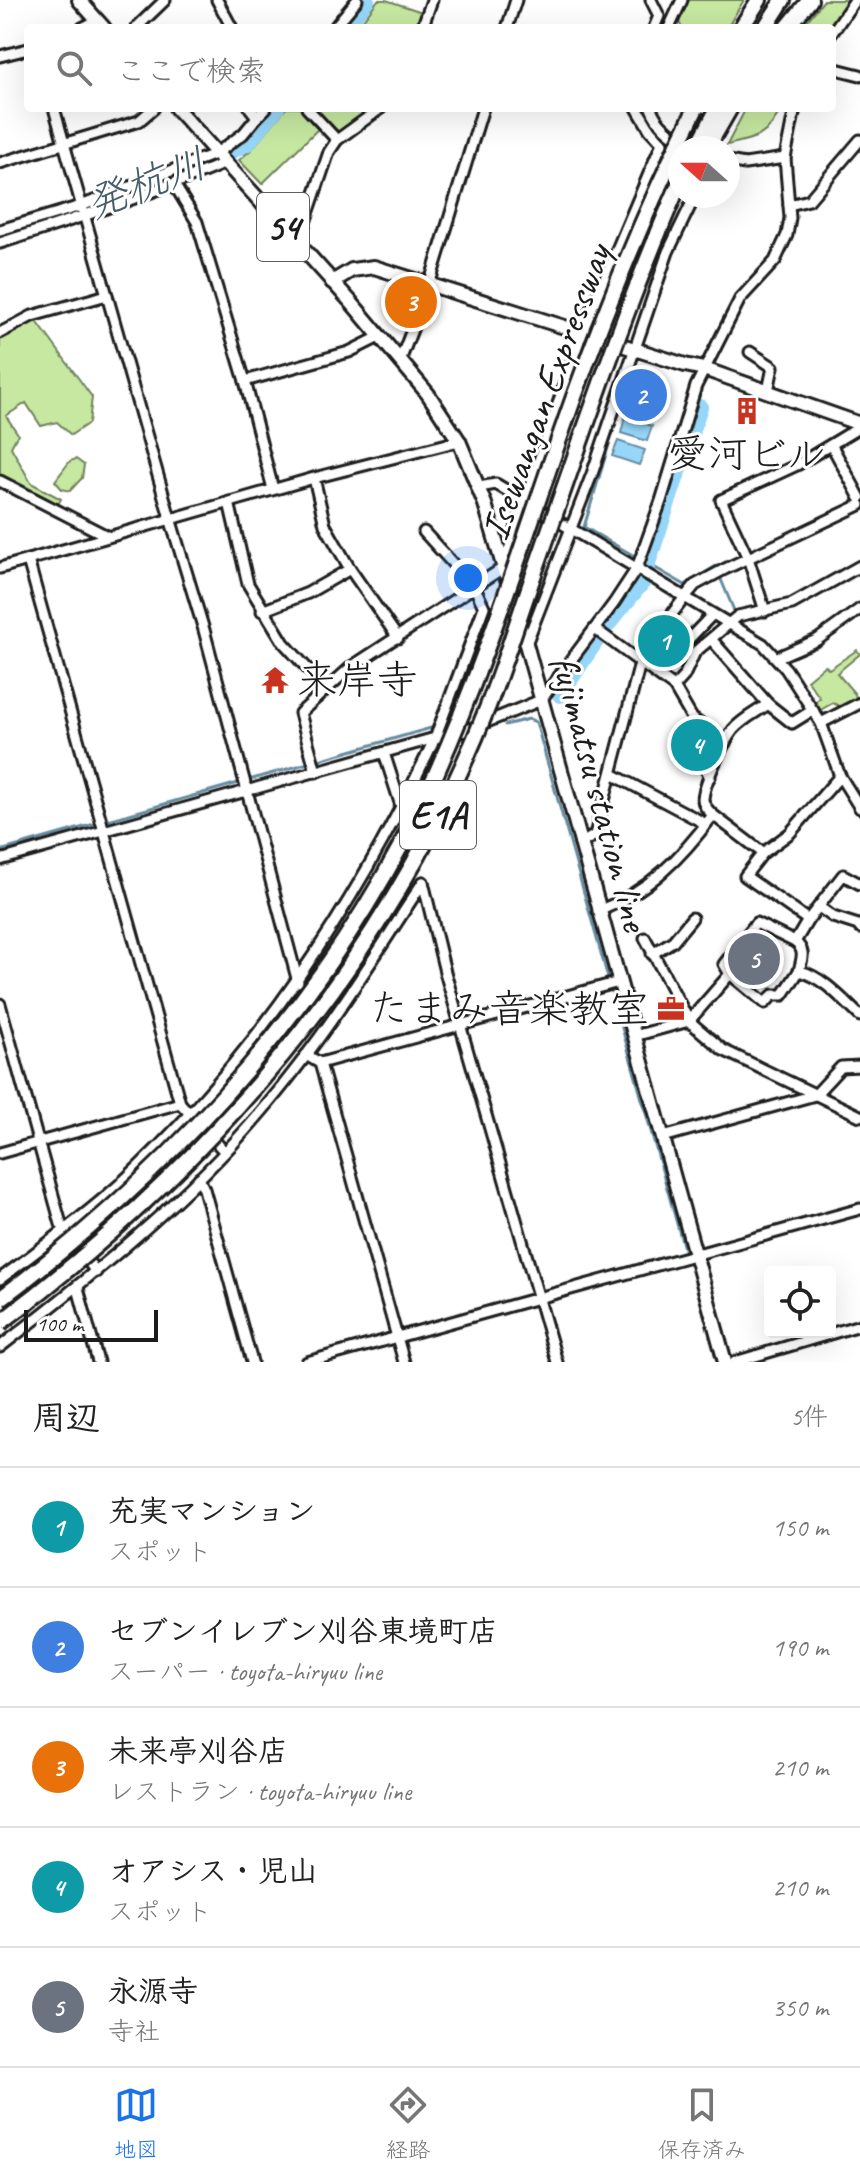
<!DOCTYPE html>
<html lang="ja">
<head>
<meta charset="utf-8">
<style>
	body { margin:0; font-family:Caveat,"Klee One",sans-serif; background:#f6f6f6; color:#222 }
	.controls { position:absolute; right:24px; bottom:24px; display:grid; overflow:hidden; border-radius:8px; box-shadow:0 8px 32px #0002 }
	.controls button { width:72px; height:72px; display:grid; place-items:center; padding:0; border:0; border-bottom:2px solid #e0e0e0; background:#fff; color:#222; font:40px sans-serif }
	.compass { position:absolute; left:668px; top:136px; width:72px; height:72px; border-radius:50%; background:#fff; box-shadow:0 8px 32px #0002; rotate:291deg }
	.scale { position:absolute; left:24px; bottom:20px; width:134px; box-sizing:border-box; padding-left:8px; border:4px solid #1c1c1c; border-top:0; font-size:22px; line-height:28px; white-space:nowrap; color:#1c1c1c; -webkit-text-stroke:6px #fff; paint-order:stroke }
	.you { position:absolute; left:468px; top:578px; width:28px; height:28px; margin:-20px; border:6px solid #fff; border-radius:50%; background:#1a73e8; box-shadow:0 0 0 12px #1a73e833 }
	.badge { display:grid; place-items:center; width:52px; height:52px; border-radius:50%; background:#1a73e8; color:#fff; font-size:26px; font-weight:700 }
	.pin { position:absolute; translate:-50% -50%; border:4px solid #fff; box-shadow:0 2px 8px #0006 }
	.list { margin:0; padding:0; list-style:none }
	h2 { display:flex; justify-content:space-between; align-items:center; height:104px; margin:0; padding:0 32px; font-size:34px }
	h2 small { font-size:26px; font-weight:400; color:#767676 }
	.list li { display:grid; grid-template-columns:52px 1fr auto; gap:24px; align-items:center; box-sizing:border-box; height:120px; padding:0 32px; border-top:2px solid #e0e0e0 }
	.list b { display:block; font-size:30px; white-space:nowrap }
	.list p { margin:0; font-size:26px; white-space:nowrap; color:#767676 }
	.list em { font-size:26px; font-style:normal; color:#767676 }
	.icon { flex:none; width:44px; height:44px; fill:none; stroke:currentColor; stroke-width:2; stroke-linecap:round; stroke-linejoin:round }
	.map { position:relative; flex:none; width:860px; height:1362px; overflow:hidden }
	.search { position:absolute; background:#fff; box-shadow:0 8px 32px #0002; left:24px; right:24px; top:24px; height:88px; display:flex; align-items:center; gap:20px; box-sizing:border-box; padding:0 28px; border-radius:8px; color:#767676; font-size:30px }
	.sheet { height:704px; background:#fff }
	nav { display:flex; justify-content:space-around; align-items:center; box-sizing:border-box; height:112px; border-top:2px solid #e0e0e0; background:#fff; font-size:22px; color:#767676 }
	nav a { display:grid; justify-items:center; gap:4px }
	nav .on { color:#1a73e8 }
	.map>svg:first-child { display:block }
	.green { fill:#c6e8a1; stroke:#71825e; stroke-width:2 }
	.water { fill:#96d6f8; stroke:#658ca0; stroke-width:2 }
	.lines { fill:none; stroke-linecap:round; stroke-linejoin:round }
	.stream { stroke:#658ca0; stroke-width:3 }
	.river { stroke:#96d6f8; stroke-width:16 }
	.minor-casing { stroke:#1c1c1c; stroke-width:15 }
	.major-casing { stroke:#1c1c1c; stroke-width:18 }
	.highway-casing { stroke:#1c1c1c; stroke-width:20 }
	.minor { stroke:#fff; stroke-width:9 }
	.major { stroke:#fff; stroke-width:12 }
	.highway { stroke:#fff; stroke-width:14 }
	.highway-bridge-casing { stroke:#1c1c1c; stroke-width:20; stroke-linecap:butt }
	.highway-bridge { stroke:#fff; stroke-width:14 }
	.labels { text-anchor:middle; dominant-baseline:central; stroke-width:6; stroke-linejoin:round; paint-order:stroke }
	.shield { fill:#fff; stroke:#606060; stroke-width:2 }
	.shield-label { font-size:38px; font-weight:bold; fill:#1c1c1c }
	.street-label { font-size:40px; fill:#1c1c1c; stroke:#fff }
	.poi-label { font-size:40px; fill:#1c1c1c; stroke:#fff }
	.water-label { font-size:42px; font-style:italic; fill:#475d69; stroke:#fff }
</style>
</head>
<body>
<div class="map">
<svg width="860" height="1362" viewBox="0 0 860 1362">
	<rect width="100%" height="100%" fill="#fff"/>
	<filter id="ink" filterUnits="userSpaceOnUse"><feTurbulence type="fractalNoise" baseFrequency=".0125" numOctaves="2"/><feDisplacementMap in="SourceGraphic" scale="16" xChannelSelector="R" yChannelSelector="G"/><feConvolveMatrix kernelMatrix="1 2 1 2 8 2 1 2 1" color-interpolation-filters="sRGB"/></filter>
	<g filter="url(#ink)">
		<g class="green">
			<path d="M378,0H386L422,12L417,28H357Z"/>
			<path d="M689,0H744L727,28H682L678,20Z"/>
			<path d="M824,0H848L829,28H801Z"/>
			<path d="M286,108H302L320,127L262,184L239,160L252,149Z"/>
			<path d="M313,108H374L338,135Z"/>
			<path d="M746,108H781C768,137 757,138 727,145Z"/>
			<path d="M36,320L92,397L89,423L71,435L57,422L41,426L26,403L6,416L18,434L11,447L31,483L61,499L57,506L0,475V339Z"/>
			<path d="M76,459L84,465L82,478L70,491L62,489L55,481L70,461Z"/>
			<path d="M857,650L860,654L837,673L855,694L857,701L843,708L833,703L817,712L812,704L820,698L807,680L825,665L829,669Z"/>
		</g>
		<g class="water">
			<path d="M625,417L652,426L647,441L621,433Z"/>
			<path d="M618,441L645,450L639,465L612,456Z"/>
		</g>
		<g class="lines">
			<g class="stream">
				<path d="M627,385L584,527L685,585L716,566"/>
				<path d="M720,577L735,613"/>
				<path d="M505,725L529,719L536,722L685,1252"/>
				<path d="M0,851L431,728"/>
			</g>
			<g class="river">
				<path d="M344,28L367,0"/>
				<path d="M70,216L209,163L248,143L277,108"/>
				<path d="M0,238L37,227"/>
				<path d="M560,695L602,632L647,577L648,563L700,407"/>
			</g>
			<g class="minor-casing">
				<g id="minor">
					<path d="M217,0L232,28"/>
					<path d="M651,0L659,16L654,28"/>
					<path d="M82,28L96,21"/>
					<path d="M136,28L165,0"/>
					<path d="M334,28L357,0"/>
					<path d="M422,28L432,0"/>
					<path d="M507,28L516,0"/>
					<path d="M669,28L682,0"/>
					<path d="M832,33L855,0"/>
					<path d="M0,56L28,49"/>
					<path d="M832,68L860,75"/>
					<path d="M54,108L170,518L204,630L298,982"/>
					<path d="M307,108L337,140"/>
					<path d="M651,108C658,127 676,137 691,148"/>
					<path d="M257,117L266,108"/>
					<path d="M728,161L745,164L785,158"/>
					<path d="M0,163L139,121L154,108"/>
					<path d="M174,184L197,222L245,381L273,489"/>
					<path d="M789,205L809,200L860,140"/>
					<path d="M0,230L81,206L217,153L243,134L257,117L250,108"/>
					<path d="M0,243C76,219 152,194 225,163"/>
					<path d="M298,243L329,152L337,140L381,108"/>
					<path d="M0,333L32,316L107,295"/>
					<path d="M750,352L773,367L768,391"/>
					<path d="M400,361L429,285L483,108"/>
					<path d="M245,381L349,352L379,337"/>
					<path d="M832,446L860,498"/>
					<path d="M314,478L325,525L350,569L398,638"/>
					<path d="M0,481L107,536"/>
					<path d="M479,487L496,484L763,644L786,669L821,723L840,776L860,808"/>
					<path d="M229,502L248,584L284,643L325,688"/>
					<path d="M28,560L180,1103L225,1152"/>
					<path d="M0,568L314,478L459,441"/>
					<path d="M262,611L308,593L350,569"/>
					<path d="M765,611L748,558L721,500L797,465L860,427"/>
					<path d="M595,629L674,687L692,718L725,743"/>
					<path d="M711,639L768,704L792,723L813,710"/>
					<path d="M688,640L712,615"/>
					<path d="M526,644L592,474L668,252L695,196"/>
					<path d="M778,657L817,640L860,609"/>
					<path d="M674,687L684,676L695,652L738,616L792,604L860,566"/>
					<path d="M821,723L860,703"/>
					<path d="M686,746L698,755L710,777"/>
					<path d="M384,753L402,809"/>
					<path d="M316,772L300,713L351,667L503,568L582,332L662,143L650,130L637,108"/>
					<path d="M612,774L706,824"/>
					<path d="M840,776L790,833L763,853L745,876L808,920L795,942C806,951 802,958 799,971C822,976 843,1000 860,1016"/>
					<path d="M713,815C708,810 703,806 703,799C704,783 723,743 733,730C742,719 757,712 768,704"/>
					<path d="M580,844L595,835L643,652L685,597L695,585L725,569L860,505"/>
					<path d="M0,860L435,738L484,607L475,588L424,532"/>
					<path d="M423,882L445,972L557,1362"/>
					<path d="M819,907L833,917L858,925L860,928"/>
					<path d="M598,911C648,892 682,857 713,815L763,853"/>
					<path d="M808,920L843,875L860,884"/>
					<path d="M645,938L689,1021L730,974"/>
					<path d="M795,942L756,923L724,964L730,974L765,1003L773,995H783L799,971"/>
					<path d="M652,954L673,941L692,918"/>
					<path d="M0,1004L61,1224L96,1272"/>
					<path d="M634,1036L689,1021L723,1050L860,1116"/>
					<path d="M306,1055L320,1063L404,1362"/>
					<path d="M320,1063L619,982"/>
					<path d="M663,1137L815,1095L841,1067L860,1066"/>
					<path d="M0,1153L180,1103"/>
					<path d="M199,1178L204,1189L252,1362"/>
					<path d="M0,1279C40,1249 81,1219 119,1185C256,1058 356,906 435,738L465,731L541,700L614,603L637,568L661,501L696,386L740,299L775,261L787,235L790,218L785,158L795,108"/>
					<path d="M78,1288L98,1362"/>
					<path d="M0,1347C93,1275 186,1201 262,1111C323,1039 372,961 423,882"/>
					<path d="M307,1362L860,1209"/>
					<path d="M735,1362L860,1325"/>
				</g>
			</g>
			<g class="major-casing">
				<g id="major">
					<path d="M79,0L104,28"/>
					<path d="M176,108L351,302L428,394L459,441L485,504L526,644L725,1362"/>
					<path d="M332,282L352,270L374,267L685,365L704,369L860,424"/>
				</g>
			</g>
			<g class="highway-casing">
				<g id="highway">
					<path d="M741,28L759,0"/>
					<path d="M765,28L783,0"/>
					<path d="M787,28L810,0"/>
					<path d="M697,148L718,108"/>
					<path d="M707,148L730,108"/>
				</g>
			</g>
			<use href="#minor" class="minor"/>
			<use href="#major" class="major"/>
			<use href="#highway" class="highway"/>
			<g class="highway-bridge-casing">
				<g id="highway-bridge">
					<path d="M0,1299C180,1164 336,991 431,785C489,658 528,524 575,394C610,297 649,201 696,108"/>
					<path d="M0,1323C215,1161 389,959 488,706C505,662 519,616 535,571C581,441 624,309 680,182"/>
				</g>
			</g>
			<use href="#highway-bridge" class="highway-bridge"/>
		</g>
	</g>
	<defs>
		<g id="building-bare" transform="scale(2.16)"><path d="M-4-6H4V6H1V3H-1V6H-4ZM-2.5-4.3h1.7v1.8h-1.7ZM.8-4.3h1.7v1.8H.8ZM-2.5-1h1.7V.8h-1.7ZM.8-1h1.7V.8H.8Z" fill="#c8321e" stroke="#fff" stroke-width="2.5" paint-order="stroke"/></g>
		<g id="temple-bare" transform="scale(2.16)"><path d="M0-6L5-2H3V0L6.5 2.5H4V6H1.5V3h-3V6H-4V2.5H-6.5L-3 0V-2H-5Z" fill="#c8321e" stroke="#fff" stroke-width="2.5" paint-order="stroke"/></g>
		<g id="office-bare" transform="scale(2.16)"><path d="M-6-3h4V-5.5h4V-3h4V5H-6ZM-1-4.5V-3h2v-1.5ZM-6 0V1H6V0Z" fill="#c8321e" stroke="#fff" stroke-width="2.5" paint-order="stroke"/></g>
	</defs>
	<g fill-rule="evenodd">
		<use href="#building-bare" x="747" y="411"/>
		<use href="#temple-bare" x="275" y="680"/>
		<use href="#office-bare" x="671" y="1009"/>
	</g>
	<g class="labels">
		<g class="shield">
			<rect x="257" y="193" width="52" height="68" rx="6"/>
			<rect x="400" y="781" width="76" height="68" rx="6"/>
		</g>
		<g class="shield-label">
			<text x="283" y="227">54</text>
			<text x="438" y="815">E1A</text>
		</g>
		<g class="street-label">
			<text transform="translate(546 392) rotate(-70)">Isewangan Expressway</text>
			<text transform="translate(600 793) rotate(75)">fujimatsu station line</text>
		</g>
		<g class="poi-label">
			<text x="747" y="454">愛河ビル</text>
			<text x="297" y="680" text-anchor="start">来岸寺</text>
			<text x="649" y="1009" text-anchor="end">たまみ音楽教室</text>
		</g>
		<g class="water-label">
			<text transform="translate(146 184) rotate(-21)">発杭川</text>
		</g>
	</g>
</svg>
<div class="controls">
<button><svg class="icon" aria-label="locate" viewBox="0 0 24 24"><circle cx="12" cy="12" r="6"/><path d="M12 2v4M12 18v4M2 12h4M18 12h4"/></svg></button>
</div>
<svg class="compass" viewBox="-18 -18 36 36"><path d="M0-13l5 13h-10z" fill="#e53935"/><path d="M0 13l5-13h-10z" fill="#767676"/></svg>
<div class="scale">100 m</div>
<div class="you"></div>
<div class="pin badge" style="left:664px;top:641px;background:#0f9aa8">1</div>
<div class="pin badge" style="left:641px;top:395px;background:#3f7fe0">2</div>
<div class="pin badge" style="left:411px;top:302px;background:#e8710a">3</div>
<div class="pin badge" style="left:697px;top:745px;background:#0f9aa8">4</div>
<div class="pin badge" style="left:754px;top:959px;background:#6b7280">5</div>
<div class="search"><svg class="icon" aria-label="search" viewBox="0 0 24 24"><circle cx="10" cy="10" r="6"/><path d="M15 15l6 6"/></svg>ここで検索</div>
</div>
<section class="sheet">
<h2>周辺<small>5件</small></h2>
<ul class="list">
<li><span class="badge" style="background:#0f9aa8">1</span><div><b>充実マンション</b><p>スポット</p></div><em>150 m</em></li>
<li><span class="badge" style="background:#3f7fe0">2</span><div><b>セブンイレブン刈谷東境町店</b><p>スーパー · toyota-hiryuu line</p></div><em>190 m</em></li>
<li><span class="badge" style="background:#e8710a">3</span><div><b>未来亭刈谷店</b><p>レストラン · toyota-hiryuu line</p></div><em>210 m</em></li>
<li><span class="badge" style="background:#0f9aa8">4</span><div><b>オアシス・児山</b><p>スポット</p></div><em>210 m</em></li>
<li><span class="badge" style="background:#6b7280">5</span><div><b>永源寺</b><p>寺社</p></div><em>350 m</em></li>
</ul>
</section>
<nav>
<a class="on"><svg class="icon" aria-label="map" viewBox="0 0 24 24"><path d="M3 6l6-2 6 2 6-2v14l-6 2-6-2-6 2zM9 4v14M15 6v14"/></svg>地図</a>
<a><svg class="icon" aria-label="directions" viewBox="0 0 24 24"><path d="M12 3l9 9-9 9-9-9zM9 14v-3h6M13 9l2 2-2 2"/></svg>経路</a>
<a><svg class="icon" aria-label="saved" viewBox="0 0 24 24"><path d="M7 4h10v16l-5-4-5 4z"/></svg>保存済み</a>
</nav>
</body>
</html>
